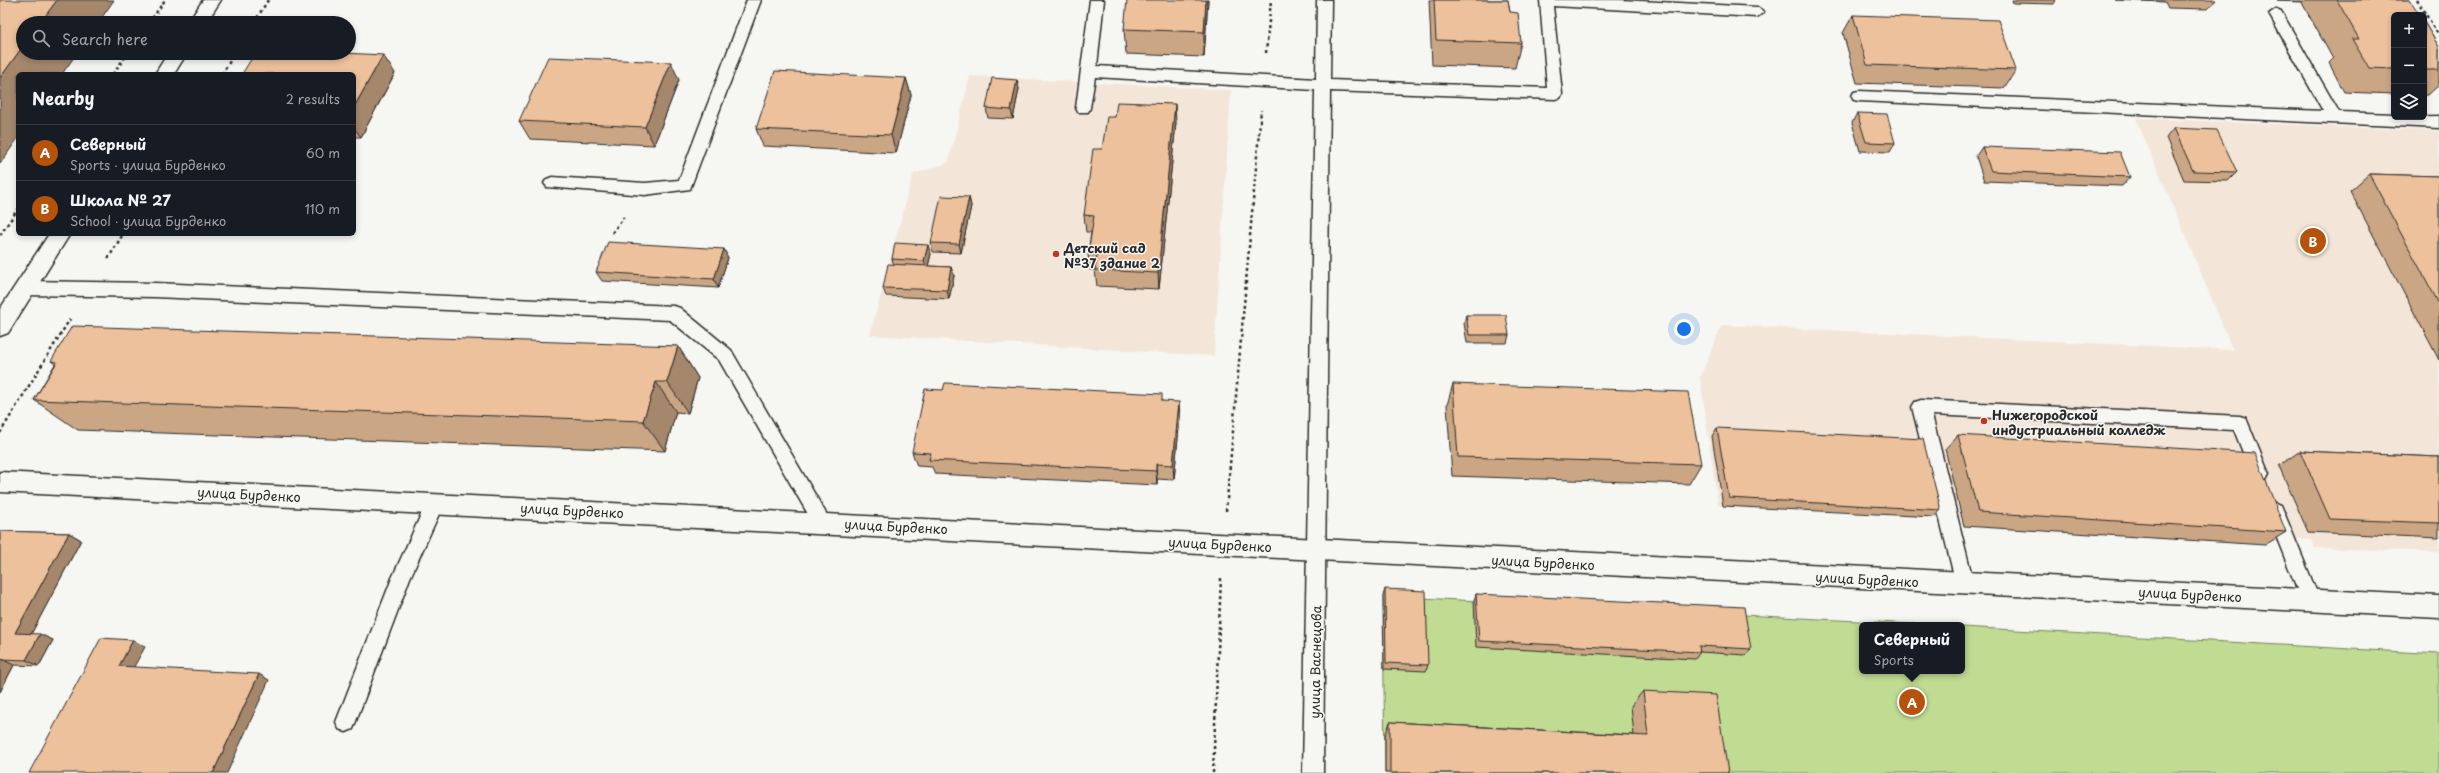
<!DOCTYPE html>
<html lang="en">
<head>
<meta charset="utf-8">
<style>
	body { margin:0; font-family:"Playpen Sans",sans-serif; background:#242831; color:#f1f3f6 }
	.controls { position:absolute; right:12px; top:12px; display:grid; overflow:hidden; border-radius:6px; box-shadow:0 2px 6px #0003 }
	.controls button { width:36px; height:36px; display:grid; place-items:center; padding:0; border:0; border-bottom:1px solid #363941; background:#171b24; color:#f1f3f6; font:20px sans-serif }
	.you { position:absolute; left:1684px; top:329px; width:14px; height:14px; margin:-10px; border:3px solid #fff; border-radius:50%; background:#1a73e8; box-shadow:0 0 0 6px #1a73e833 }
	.badge { display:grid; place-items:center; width:26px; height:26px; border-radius:50%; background:#b45309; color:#fff; font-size:13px; font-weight:700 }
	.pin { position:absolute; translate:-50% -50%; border:2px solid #fff; box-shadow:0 1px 4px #0006 }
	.popup { position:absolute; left:1859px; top:622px; width:106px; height:52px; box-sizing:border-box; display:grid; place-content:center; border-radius:6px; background:#171b24; filter:drop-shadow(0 1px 3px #0005); font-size:13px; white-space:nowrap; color:#9ea1a6 }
	.popup b { font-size:15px; color:#f1f3f6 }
	.popup::after { content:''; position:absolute; left:50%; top:100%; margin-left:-8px; border:8px solid transparent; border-top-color:#171b24 }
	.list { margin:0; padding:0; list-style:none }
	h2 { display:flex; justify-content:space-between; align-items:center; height:52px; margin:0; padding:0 16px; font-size:17px }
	h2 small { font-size:13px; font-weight:400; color:#9ea1a6 }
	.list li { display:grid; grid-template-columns:26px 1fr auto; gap:12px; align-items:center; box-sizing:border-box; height:56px; padding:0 16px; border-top:1px solid #363941 }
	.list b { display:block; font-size:15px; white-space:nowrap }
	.list p { margin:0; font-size:13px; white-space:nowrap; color:#9ea1a6 }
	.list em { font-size:13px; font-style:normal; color:#9ea1a6 }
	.icon { flex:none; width:22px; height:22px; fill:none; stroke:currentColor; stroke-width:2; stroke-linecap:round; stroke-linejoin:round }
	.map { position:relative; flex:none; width:2439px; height:773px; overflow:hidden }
	.search { position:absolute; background:#171b24; box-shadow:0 2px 6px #0003; left:16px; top:16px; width:340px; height:44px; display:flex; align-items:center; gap:10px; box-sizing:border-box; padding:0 14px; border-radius:22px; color:#9ea1a6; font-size:15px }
	.panel { position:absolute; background:#171b24; box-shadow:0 2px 6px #0003; left:16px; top:72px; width:340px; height:164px; border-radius:6px }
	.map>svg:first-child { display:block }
	.built { fill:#f3e6d8 }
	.green { fill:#c0db92; stroke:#76835e }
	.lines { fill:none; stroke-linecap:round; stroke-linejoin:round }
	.service-casing { stroke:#2b2b2b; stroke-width:3 }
	.minor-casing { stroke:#2b2b2b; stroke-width:3 }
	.path { stroke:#2b2b2b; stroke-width:2.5; stroke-dasharray:3 3; stroke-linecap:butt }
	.service { fill:#f6f6f2; fill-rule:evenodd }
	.minor { fill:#f6f6f2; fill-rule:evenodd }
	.wall { fill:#cba685; stroke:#2b2b2b }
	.shaded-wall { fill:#a5876c; stroke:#2b2b2b }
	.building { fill:#ecc19b; stroke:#2b2b2b }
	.poi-dot { fill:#c8321e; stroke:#f6f6f2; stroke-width:1.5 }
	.labels { text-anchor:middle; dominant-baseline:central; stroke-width:3; stroke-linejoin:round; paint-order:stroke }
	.poi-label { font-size:13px; font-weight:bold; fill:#2b2b2b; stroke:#f6f6f2; text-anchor:start }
	.street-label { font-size:13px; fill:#2b2b2b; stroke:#f6f6f2 }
</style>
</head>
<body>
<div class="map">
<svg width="2439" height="773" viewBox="0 0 2439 773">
	<rect width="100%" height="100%" fill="#f6f6f2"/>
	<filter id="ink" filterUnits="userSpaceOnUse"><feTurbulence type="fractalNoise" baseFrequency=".025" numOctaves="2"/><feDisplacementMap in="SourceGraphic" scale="8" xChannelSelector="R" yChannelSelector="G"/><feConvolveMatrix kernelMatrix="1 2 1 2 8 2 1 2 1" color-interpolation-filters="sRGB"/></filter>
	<g filter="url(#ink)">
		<g class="built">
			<path d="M970,76L1231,90L1214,356L870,335L913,174L948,163Z"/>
			<path d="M2136,118L2439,131V552L2315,548L2312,540L2262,537L2265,545L1964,526L1961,518L1718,505L1700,377L1722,325L2233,350Z"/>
		</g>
		<path class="green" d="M1383,596L1933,625H1862V671H1962V627L2439,654V773H1385Z"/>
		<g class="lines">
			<g class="service-casing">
				<g id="service">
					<path d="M747,0H761L690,189L645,195L547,187L544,183L547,179L552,177L645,183L679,180Z"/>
					<path d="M1090,0H1104L1097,66L1316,79L1317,0H1331L1330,80L1547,88L1540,0H1620L1757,7L1764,12L1757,17L1553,6L1562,94L1560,98L1555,99L1330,91L1323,773H1303L1315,90L1095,77L1090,108L1088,112H1078L1076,108Z"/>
					<path d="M2276,9L2281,11L2339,112L2394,114V117L2439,116V128L1859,101L1854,100L1852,96L1854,92L1859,91L2323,111L2269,14Z"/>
					<path d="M25,281L155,283L674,306L680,308L731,350L831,522L828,528L822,530L816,528L719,360L670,320L155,297L25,295L19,293L17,288L19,283Z"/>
					<path d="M1921,400L2240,416L2246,418L2269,474L2266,480L2260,482L2254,480L2234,430L1932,415L1974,584L1972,590L1965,593L1958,590L1956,584L1912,407L1915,402Z"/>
					<path d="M435,495L441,497L444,503L410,578L353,729L346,732L339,729L336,722L392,578L429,497Z"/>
					<path d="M2275,503L2281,505L2320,600L2318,606L2311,609L2304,606L2266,511L2269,505Z"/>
				</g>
			</g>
			<g class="minor-casing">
				<g id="minor">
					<path d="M203,0H221L206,23H188Z"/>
					<path d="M168,53H187L174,74H155Z"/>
					<path d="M49,234H70L8,333L0,336V309Z"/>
					<path d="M0,472L2439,596V618L0,492Z"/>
				</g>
			</g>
			<g class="path">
				<path d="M2417,0L2439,36"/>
				<path d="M149,23L165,0"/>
				<path d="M254,23L268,0"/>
				<path d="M1266,53L1271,0"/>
				<path d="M113,74L128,53"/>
				<path d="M222,74L235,53"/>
				<path d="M612,233L624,217"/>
				<path d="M0,235L18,209"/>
				<path d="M108,259L123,234"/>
				<path d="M0,433L70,319"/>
				<path d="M1226,511L1261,110"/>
				<path d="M1213,773L1221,578"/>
			</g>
			<use href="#service" class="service"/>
			<use href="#minor" class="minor"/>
		</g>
		<g class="wall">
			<path d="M1208,0L1204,57L1126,54L1124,29Z"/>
			<path d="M1429,0H1508L1510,12L1521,43L1515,68L1432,65Z"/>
			<path d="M2012,0H2056L2054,4L2013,3Z"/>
			<path d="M2114,0H2216L2208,9L2168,8L2165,2Z"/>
			<path d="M2277,0H2410L2394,15V94L2344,92L2329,63L2333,59L2301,1Z"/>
			<path d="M1853,15L2016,70L2004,88L1857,83L1843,33Z"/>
			<path d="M2424,22L2439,47V85L2428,95H2424Z"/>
			<path d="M395,73L361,137H354V74Z"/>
			<path d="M906,78L911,95L896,153L763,146L756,129Z"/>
			<path d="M679,80L654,145L530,139L519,121Z"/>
			<path d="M1017,80L1019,89L1013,119L988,118L986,108Z"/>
			<path d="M1857,113L1895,143L1890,152L1860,151L1852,123Z"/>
			<path d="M1176,122L1159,289L1097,286L1095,270H1090L1088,254L1091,232H1086L1084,215L1102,149Z"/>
			<path d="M2174,128L2237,172L2228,181L2184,180L2166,138Z"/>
			<path d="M1982,147L2130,177L2122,186L1984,181L1976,156Z"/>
			<path d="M2369,174L2439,176V360L2350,191Z"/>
			<path d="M969,197L971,206L961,253L933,252L931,243Z"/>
			<path d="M724,249L728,258L718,288L602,281L596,272Z"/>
			<path d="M931,254L928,266L951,267L954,276L949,299L886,296L883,288L894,265L892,259Z"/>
			<path d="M1466,315L1509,335L1507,343H1467L1464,323Z"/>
			<path d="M678,346L698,378L688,413L676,412L665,451L78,430L34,400L55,364L51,361Z"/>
			<path d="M1453,384L1701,464L1689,484L1452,476L1447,405Z"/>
			<path d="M1163,401L1180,417L1174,480L1157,479V485L935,474L932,467L917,466L912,452Z"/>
			<path d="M1717,428L1941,510L1934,517L1723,506L1712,436Z"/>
			<path d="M1958,435L2286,532L2265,545L1964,526L1945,449Z"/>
			<path d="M2300,451L2439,457V538L2308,532L2279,466Z"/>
			<path d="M0,531L69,533L81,540L31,634L53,640L39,666L14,665L0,692Z"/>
			<path d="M1385,589L1428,665L1426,671L1384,669L1383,596Z"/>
			<path d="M1476,594L1751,649L1746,655L1700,652L1695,659L1476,647L1474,600Z"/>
			<path d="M1643,691L1728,773H1385V736L1390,722L1634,735L1631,706Z"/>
		</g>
		<g class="shaded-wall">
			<path d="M57,0H114L98,23H40Z"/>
			<path d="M1206,0H1208L1204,57V32Z"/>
			<path d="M23,46V53H77L62,74H18V138L0,164V78Z"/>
			<path d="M383,55L395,73L361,137L354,128V107Z"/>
			<path d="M671,62L679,80L654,145L645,127Z"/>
			<path d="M906,78L911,95L896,153L891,135Z"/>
			<path d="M1017,80L1019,89L1013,119L1011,110Z"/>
			<path d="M1175,104L1176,122L1159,289L1158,273Z"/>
			<path d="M969,197L971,206L961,253L959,244Z"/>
			<path d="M928,245L931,254L927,270L924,261Z"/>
			<path d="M724,249L728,258L718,288L714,279Z"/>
			<path d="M951,267L954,276L949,299L947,290Z"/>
			<path d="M678,346L698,378L688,413L667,382Z"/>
			<path d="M656,382L676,412L665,451L643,421Z"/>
			<path d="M1179,402L1180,417L1174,480L1173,465Z"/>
			<path d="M1156,464L1157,479V485L1156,471Z"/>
			<path d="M69,533L81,540L28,640L15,633Z"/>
			<path d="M40,634L53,640L39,666L26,660Z"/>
			<path d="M133,640L145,647L131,672L119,666Z"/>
			<path d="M1,659L14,665L0,692V661Z"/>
			<path d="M259,674L269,680L227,773H213Z"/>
		</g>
		<g class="building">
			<path d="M0,0H57L40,23H23V46L0,78Z"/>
			<path d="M1127,0H1206L1204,32L1124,29Z"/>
			<path d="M1434,0H1508L1510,12L1518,13L1521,43L1436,40Z"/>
			<path d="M2337,0H2410L2420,15H2394V69L2369,68L2352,39H2359Z"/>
			<path d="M1853,15L1998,20L2016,70L1867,65Z"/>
			<path d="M2424,22L2439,47V70H2424Z"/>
			<path d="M255,53H343L383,55L354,107V74H242Z"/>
			<path d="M548,57L671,62L645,127L519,121Z"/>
			<path d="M775,71L906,78L891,135L756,129Z"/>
			<path d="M992,78L1017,80L1011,110L986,108Z"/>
			<path d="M1117,102L1175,104L1158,273L1095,270L1097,254H1088L1094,216L1084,215L1093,149H1102L1107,117H1115Z"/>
			<path d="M1857,113L1887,114L1895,143L1866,142Z"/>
			<path d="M2174,128L2217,130L2237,172L2193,171Z"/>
			<path d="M1982,147L2120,152L2130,177L1991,171Z"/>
			<path d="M2369,174L2439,176V304Z"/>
			<path d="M941,196L969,197L959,244L931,243Z"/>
			<path d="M608,242L724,249L714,279L596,272Z"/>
			<path d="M895,243L928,245L924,261L892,259Z"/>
			<path d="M888,264L951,267L947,290L883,288Z"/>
			<path d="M1466,315H1506L1509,335H1469Z"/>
			<path d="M72,326L678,346L667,382H656L643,421L34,400L57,362L51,361Z"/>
			<path d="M945,383L1162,394V401L1179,402L1173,465L1156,464V471L929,460L931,453L912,452L925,389L943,390Z"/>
			<path d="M1453,384L1688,392L1701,464L1458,457Z"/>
			<path d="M1717,428L1923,439L1941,510L1729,498Z"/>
			<path d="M1958,435L2255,453L2286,532L1978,512Z"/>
			<path d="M2300,451L2439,457V523L2330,519Z"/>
			<path d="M0,531L69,533L15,633L40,634L26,660L1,659L0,661Z"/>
			<path d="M1385,589L1426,591L1428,665L1386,663Z"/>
			<path d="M1476,594L1744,607L1751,649L1699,646L1700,652L1479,641Z"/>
			<path d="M101,638L133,640L119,666L259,674L213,773H29Z"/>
			<path d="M1643,691L1716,695L1728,773H1390V722L1648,736Z"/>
		</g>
	</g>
	<g class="poi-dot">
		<circle cx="1056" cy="254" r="4"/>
		<circle cx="1984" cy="421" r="4"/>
	</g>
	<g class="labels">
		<g class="poi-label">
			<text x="1064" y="247">Детский сад<tspan x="1064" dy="15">№37 здание 2</tspan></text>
			<text x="1992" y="414">Нижегородской<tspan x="1992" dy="15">индустриальный колледж</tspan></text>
		</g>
		<g class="street-label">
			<text transform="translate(249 494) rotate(3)">улица Бурденко</text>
			<text transform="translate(572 510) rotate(3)">улица Бурденко</text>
			<text transform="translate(896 526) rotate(3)">улица Бурденко</text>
			<text transform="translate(1220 544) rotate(3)">улица Бурденко</text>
			<text transform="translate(1543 562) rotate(3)">улица Бурденко</text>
			<text transform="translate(1867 579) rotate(3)">улица Бурденко</text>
			<text transform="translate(2190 594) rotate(3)">улица Бурденко</text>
			<text transform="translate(1315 662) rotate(-89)">улица Васнецова</text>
		</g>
	</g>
</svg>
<div class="controls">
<button>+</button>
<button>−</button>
<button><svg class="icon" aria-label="layers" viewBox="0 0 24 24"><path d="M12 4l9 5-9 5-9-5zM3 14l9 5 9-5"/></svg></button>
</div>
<div class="you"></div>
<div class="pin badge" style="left:1912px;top:702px">A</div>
<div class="popup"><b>Северный</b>Sports</div>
<div class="pin badge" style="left:2313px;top:241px">B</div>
<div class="search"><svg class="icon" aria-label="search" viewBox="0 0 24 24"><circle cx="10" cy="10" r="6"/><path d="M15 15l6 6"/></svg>Search here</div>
<section class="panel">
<h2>Nearby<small>2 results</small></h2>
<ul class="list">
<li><span class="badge">A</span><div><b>Северный</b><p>Sports · улица Бурденко</p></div><em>60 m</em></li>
<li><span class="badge">B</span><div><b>Школа № 27</b><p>School · улица Бурденко</p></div><em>110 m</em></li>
</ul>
</section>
</div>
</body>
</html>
